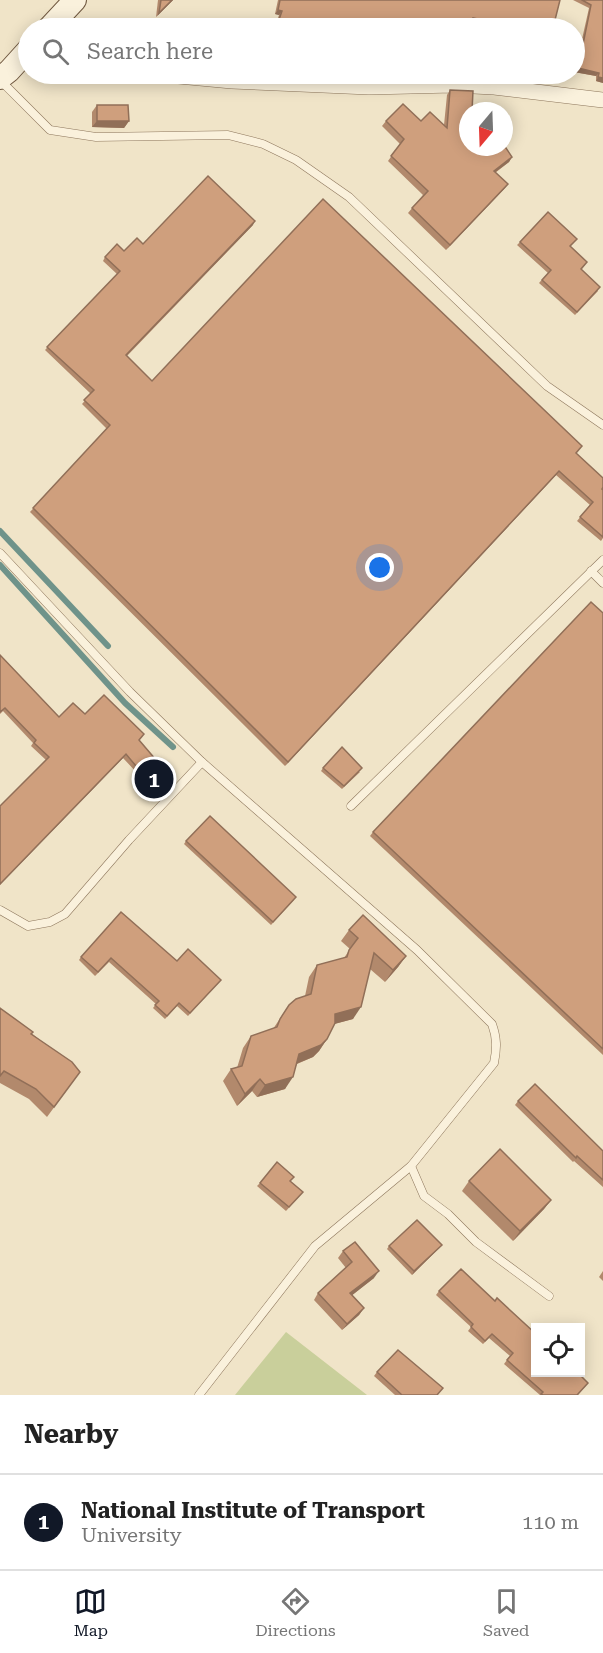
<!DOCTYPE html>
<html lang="en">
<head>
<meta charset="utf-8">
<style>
	body { margin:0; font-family:"Roboto Serif",serif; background:#f6f6f6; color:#222 }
	.controls { position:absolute; right:18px; bottom:18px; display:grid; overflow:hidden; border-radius:0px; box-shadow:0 3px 15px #0003 }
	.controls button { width:54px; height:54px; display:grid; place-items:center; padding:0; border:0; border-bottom:2px solid #e0e0e0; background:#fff; color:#222; font:30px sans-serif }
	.compass { position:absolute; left:459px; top:102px; width:54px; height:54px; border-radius:50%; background:#fff; box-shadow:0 3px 15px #0003; rotate:199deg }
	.you { position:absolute; left:380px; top:568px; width:21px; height:21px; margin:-15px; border:4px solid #fff; border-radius:50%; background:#1a73e8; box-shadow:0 0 0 9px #1a73e833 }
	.badge { display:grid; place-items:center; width:39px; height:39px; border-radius:50%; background:#111827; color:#fff; font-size:20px; font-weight:700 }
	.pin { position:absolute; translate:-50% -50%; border:3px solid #fff; box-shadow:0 2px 6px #0006 }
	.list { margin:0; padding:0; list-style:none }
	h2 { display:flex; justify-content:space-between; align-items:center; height:78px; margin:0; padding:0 24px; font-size:26px }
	h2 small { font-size:20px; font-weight:400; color:#767676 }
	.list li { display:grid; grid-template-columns:39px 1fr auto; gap:18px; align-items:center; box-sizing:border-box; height:96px; padding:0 24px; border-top:2px solid #e0e0e0 }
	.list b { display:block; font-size:22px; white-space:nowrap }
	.list p { margin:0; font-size:20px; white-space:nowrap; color:#767676 }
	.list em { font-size:20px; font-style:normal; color:#767676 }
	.icon { flex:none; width:33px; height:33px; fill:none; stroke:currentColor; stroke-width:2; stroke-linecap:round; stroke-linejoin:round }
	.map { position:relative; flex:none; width:603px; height:1395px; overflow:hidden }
	.search { position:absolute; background:#fff; box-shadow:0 3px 15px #0003; left:18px; right:18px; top:18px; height:66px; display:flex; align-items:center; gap:15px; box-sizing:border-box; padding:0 21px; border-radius:33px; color:#767676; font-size:22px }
	.sheet { height:174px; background:#fff }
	nav { display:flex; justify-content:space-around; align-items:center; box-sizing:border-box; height:84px; border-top:2px solid #e0e0e0; background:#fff; font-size:16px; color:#767676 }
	nav a { display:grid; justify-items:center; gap:3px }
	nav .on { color:#111827 }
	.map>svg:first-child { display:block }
	.green { fill:#c9cf9b }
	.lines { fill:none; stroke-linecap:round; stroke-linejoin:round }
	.stream { stroke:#6f938a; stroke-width:6 }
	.lane-casing { stroke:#8d765c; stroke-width:9 }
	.street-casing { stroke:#8d765c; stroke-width:16 }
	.secondary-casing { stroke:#6f573f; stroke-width:24 }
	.lane { stroke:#faf1dc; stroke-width:8 }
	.street { stroke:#faf1dc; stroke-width:15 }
	.secondary { stroke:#faf1dc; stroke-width:22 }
	.wall { fill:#b2896c }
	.shaded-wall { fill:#916f58 }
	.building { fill:#cf9f7d; stroke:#916f58; stroke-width:1.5 }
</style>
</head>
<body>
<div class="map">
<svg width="603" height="1395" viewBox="0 0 603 1395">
	<rect width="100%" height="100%" fill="#f0e4c8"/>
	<path class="green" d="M286,1332L367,1395H235Z"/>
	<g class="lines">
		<g class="stream">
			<path d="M0,531L108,646"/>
			<path d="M0,565L125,703L173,747"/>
		</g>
		<g class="lane-casing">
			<g id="lane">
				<path d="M1,81L50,130L96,137L228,135L263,144L296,160L349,197L547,386L603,425"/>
				<path d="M0,553L130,692L202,762L417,950L492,1024C497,1038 497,1048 494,1063L411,1166L424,1196L448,1214L476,1242L549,1296"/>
				<path d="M591,571L603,583"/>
				<path d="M351,806L603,560"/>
				<path d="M0,910L28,926L50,922L65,914L129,840L202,762"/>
				<path d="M199,1395L315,1246L411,1166"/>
			</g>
		</g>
		<g class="street-casing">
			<path id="street" d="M55,74L168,75L232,81L369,87L453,85L494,87L603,100"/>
		</g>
		<g class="secondary-casing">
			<g id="secondary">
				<path d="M49,28L75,0"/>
				<path d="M0,78L9,71L28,50"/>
			</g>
		</g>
		<use href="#lane" class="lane"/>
		<use href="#street" class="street"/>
		<use href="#secondary" class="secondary"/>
	</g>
	<g class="wall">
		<path d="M158,0H173L156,17Z"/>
		<path d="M278,0H560L553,28H499L472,22L470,28H275L279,15L275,14Z"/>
		<path d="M573,0H603V83L596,81V76L574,72V58L576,52L579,48H580L589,8Z"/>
		<path d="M450,90L468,147L512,157L509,162L495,173L508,184L504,189L446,250L408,213L423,195L388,161L400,144L382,126L386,121H421L444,125L447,95Z"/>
		<path d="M97,105L129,121L124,128L92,127V112Z"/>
		<path d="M253,225L127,356L152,381L579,450L576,453L603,478V488L602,489L603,490V538L601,541L577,521L590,505L556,475L285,766L30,512L107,429L82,404L91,394L45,350L117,274L103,261L105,257L124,251L143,244Z"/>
		<path d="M577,239L570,247L585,265L581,270L598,291L575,315L539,283L548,273L517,245L520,242Z"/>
		<path d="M603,613V1055L370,836L373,832Z"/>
		<path d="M0,655L59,717L85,714L142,737L139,740L156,760L153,763L139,775L123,758L46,760L31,746L33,743L3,711L0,714Z"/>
		<path d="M323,768L360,772L342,789L321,771Z"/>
		<path d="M186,841L294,900L271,925L184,844Z"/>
		<path d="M349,930L406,956L398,967L385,982L370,969L353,1019L334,1024L327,1039L319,1051L313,1057L297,1064L285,1089L257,1097L252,1091L237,1106L223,1081L231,1069L237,1068L243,1048L251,1036L273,1029L289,1005L305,996L309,977L317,965L344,958L350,949L341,941Z"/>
		<path d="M81,957L177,961L221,980L188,1016L177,1006L165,1019L153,1008L156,1004L109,962L95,976L79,960Z"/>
		<path d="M0,1008L80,1072L47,1117L29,1099L0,1083Z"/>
		<path d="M518,1101L603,1151V1187L574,1161L573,1162L515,1105Z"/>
		<path d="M290,1181L303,1192L286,1211L257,1186L260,1183Z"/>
		<path d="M469,1181L551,1200L544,1209L513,1241L462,1191Z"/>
		<path d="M442,1245L412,1275L387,1249L389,1246Z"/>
		<path d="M343,1251L374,1278L352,1295L364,1308L359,1315L342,1330L314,1300L318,1293L346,1268L338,1258Z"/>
		<path d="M603,1271V1281L599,1277Z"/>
		<path d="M439,1291L495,1301L588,1383L578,1395H540L504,1364L510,1356L489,1338L483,1344L468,1331L471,1327L436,1295Z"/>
		<path d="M377,1372L438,1395H395L374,1376Z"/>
	</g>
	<g class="shaded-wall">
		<path d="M172,0H173L156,17L159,13Z"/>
		<path d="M278,10L282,11L279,15L275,14Z"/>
		<path d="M473,18L516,28H499L471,22Z"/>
		<path d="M574,67L599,73L596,76L574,72Z"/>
		<path d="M295,74H395L393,77Z"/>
		<path d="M598,77L603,78V83L596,81Z"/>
		<path d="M97,121H129L124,128L92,127Z"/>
		<path d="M512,157L509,162L490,176L494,171Z"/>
		<path d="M508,184L504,189L446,250L450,245Z"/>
		<path d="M255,221L253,225L123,359L126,355Z"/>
		<path d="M559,471L556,475L285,766L288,762Z"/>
		<path d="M126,754L123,758L0,885V884Z"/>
		<path d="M156,760L153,763L139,775L141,772Z"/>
		<path d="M406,956L398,967L385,982L393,970Z"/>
		<path d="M361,1007L353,1019L327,1026L335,1014Z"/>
		<path d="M327,1039L319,1051L313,1057L291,1066L299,1054Z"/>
		<path d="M293,1077L285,1089L257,1097L265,1085Z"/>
		<path d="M260,1079L252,1091L237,1106L245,1094Z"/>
		<path d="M551,1200L544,1209L513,1241L520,1231Z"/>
		<path d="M442,1245L412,1275L414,1271Z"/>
		<path d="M379,1271L374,1278L346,1300L350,1293Z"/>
		<path d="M364,1308L359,1315L342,1330L347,1324Z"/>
	</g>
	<g class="building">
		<path d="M161,0H172L159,13Z"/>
		<path d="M280,0H560L553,28H516L473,18L470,28H276L282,11L278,10Z"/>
		<path d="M582,0H603V78L598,77L599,73L574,67L579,48L582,49L591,5Z"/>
		<path d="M77,25L92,28H76Z"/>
		<path d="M450,90L473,91L472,111H468V147H504V145L512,157L494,171L508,184L450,245L412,208L428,191L391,156L404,139L386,121L403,104L421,121L430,112L447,128Z"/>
		<path d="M97,105H128L129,121H97Z"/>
		<path d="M208,176L255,221L126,355L152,381L323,199L582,446L576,453L603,478V487L602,489L603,490V537L580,517L593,502L559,471L288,762L33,508L110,425L84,400L94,390L47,347L120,271L105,257L117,244L124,251L137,238L143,244Z"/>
		<path d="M548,212L577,239L570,246L587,262L581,269L600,287L577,312L542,280L551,270L520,242Z"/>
		<path d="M591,602L603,613V1049L373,832Z"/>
		<path d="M0,655L59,717L73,703L85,714L104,695L144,734L139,740L156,760L141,772L126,754L0,884V806L49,757L34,743L36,740L5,708L0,712Z"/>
		<path d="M342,747L362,768L344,786L323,768Z"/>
		<path d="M210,816L296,897L273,922L186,841Z"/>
		<path d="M121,912L177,961L188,949L221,980L190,1013L179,1003L167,1016L155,1005L159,1001L111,958L98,972L81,957Z"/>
		<path d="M363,915L406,956L393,970L374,953L361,1007L335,1014V1023L327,1039L321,1045L299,1054L293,1077L265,1085L260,1079L245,1094L231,1069L242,1066L251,1036L277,1027L280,1019L289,1005L296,999L311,994L317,965L347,957L349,950L358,938L349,930Z"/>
		<path d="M0,1008L33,1032L31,1034L72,1062L80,1072L54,1107L36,1089L4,1071L0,1076Z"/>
		<path d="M535,1084L603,1151V1180L577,1156L576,1158L518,1101Z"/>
		<path d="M500,1149L551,1200L520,1231L469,1181Z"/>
		<path d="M277,1162L294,1177L290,1181L303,1192L289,1207L260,1183Z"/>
		<path d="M417,1220L442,1245L414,1271L389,1246Z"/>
		<path d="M355,1242L379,1271L350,1293L364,1308L347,1324L318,1293L352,1262L343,1251Z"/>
		<path d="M461,1269L495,1301L497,1298L536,1334V1372H577L588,1383L577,1395H543L541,1394L543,1392L507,1360L513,1353L492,1334L485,1341L471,1327L473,1324L439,1291Z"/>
		<path d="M398,1350L443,1388L437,1395H402L377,1372Z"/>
	</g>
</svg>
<div class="controls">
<button><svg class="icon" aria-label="locate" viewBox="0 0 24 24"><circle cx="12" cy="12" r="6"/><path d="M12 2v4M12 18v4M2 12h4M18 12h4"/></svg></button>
</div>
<svg class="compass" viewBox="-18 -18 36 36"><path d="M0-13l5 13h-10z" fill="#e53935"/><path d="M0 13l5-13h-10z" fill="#767676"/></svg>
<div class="you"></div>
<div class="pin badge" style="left:154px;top:779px">1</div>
<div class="search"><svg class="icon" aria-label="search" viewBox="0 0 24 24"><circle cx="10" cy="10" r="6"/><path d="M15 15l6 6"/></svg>Search here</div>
</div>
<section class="sheet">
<h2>Nearby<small></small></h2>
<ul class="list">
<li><span class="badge">1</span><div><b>National Institute of Transport</b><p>University</p></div><em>110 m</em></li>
</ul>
</section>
<nav>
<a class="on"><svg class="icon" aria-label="map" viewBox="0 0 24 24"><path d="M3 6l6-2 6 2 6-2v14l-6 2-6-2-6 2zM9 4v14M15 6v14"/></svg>Map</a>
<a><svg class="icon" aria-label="directions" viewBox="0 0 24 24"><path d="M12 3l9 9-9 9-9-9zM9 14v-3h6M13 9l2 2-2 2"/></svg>Directions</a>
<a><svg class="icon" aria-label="saved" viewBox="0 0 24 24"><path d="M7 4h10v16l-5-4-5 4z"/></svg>Saved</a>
</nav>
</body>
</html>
